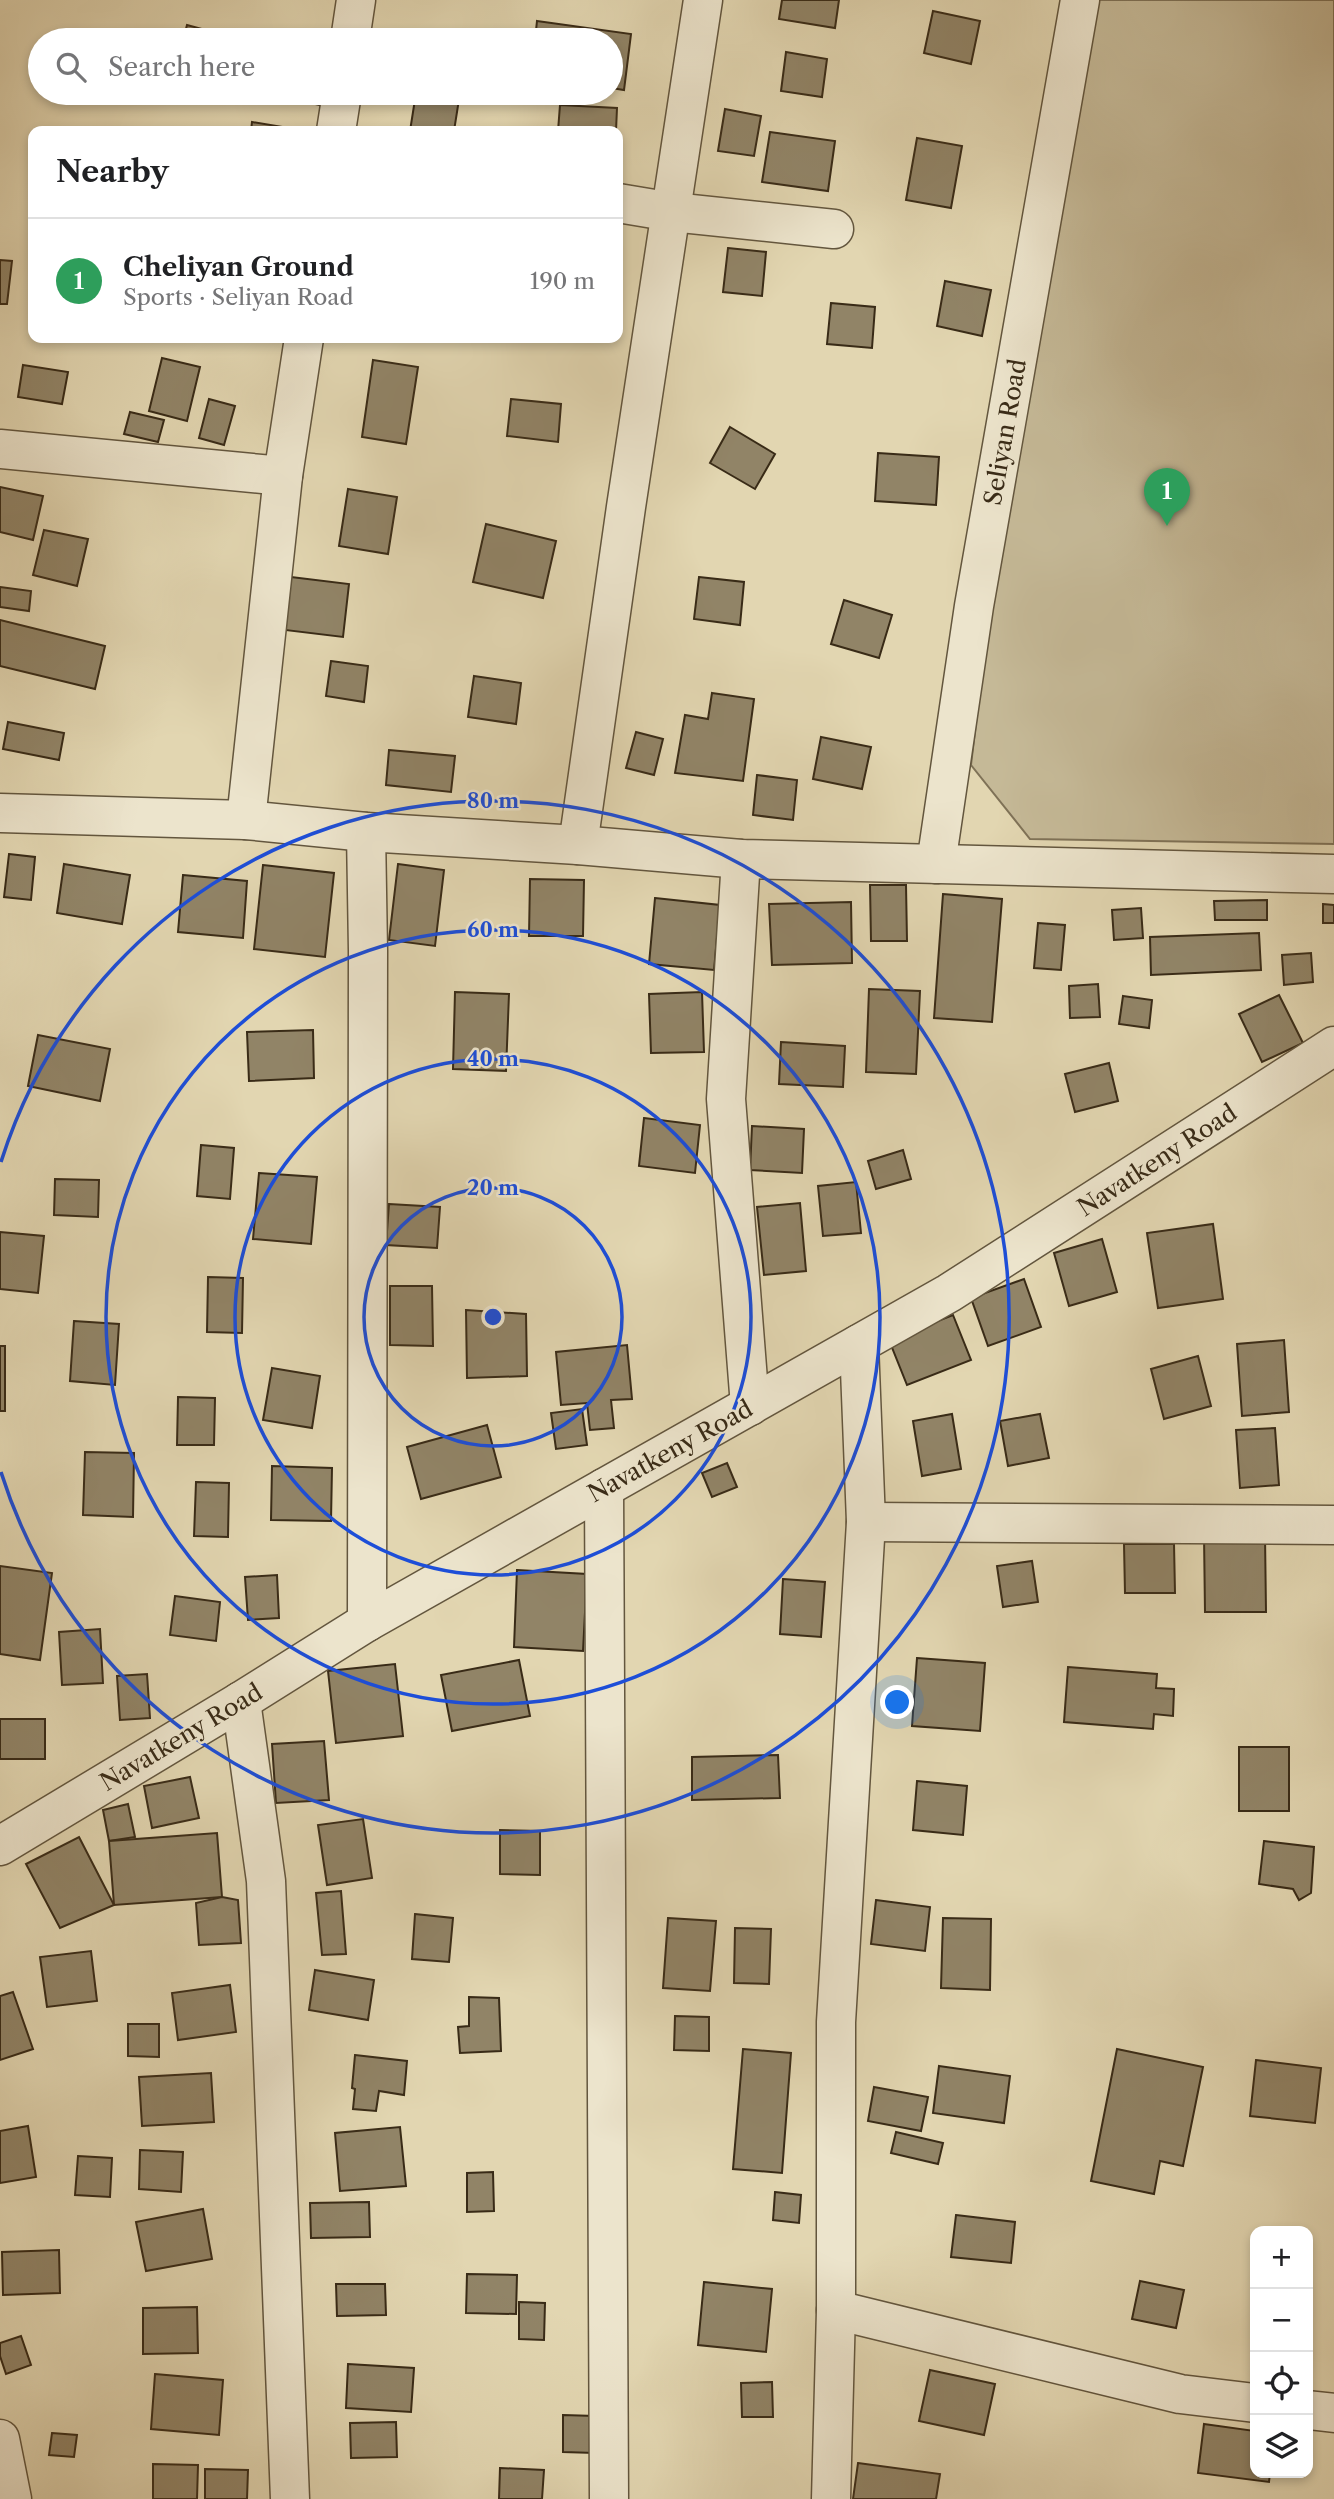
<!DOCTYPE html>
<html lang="en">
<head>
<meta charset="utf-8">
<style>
	body { margin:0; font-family:"Libre Caslon Text",serif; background:#f2f2f2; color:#202124 }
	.controls { position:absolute; right:21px; bottom:21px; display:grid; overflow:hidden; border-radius:14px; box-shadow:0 4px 10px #0003 }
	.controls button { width:63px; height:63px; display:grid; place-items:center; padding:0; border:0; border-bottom:2px solid #e0e0e0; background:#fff; color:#202124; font:35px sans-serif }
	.you { position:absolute; left:898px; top:1703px; width:24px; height:24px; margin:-18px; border:5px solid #fff; border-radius:50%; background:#1a73e8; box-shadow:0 0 0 10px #1a73e833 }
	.badge { display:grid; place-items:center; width:46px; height:46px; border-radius:50%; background:#0f766e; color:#fff; font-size:23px; font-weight:700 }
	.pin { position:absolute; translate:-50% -58px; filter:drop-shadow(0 2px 4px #0008) }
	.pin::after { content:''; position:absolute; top:37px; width:24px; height:21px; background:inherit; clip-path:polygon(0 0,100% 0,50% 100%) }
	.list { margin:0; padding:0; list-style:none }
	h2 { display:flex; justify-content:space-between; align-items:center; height:91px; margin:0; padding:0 28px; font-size:30px }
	h2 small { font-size:23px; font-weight:400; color:#757577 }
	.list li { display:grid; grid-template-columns:46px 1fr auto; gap:21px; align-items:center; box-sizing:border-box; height:126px; padding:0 28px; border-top:2px solid #e0e0e0 }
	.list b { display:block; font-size:26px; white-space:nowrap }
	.list p { margin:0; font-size:23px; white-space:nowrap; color:#757577 }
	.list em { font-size:23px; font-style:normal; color:#757577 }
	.icon { flex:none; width:38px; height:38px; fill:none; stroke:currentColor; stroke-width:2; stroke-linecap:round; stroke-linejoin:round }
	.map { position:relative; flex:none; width:1334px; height:2499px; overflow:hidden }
	.search { position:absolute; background:#fff; box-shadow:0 4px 10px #0003; left:28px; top:28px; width:595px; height:77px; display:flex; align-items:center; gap:18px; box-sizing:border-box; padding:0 24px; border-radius:38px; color:#757577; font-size:26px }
	.panel { position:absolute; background:#fff; box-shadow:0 4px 10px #0003; left:28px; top:126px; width:595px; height:217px; border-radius:14px }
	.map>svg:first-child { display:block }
	.green { fill:#c5b997; stroke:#7f7257; stroke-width:2 }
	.building { fill:#918467; stroke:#392b17; stroke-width:2 }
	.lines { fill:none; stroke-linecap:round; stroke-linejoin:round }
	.minor-casing { stroke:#63563e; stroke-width:41 }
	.minor { stroke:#ece4cc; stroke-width:38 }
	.ring { fill:none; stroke:#1d4ed8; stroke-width:3.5 }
	.labels { text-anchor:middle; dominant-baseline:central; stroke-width:5; stroke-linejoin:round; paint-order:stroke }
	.street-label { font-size:24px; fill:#392b17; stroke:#ece4cc }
	.centre { fill:#1d4ed8; stroke:#ece4cc; stroke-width:3.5 }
	.ring-label { font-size:21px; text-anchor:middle; font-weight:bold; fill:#1d4ed8; stroke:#ece4cc; stroke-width:5; stroke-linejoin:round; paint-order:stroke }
</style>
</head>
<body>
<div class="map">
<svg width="1334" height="2499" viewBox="0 0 1334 2499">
	<rect width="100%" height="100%" fill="#e2d6b1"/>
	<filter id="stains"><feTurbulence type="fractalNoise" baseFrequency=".00286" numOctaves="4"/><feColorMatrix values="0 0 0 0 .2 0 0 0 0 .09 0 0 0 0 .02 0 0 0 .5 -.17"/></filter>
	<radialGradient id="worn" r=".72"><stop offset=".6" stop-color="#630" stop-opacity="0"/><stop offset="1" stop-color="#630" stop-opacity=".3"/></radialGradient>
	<path class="green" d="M1091,0H1334V844L1030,839L971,765L1037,206Z"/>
	<g class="building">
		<path d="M782,0H839L835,28L779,19Z"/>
		<path d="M933,11L980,21L971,64L924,53Z"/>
		<path d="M537,21L631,34L624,90L611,88V40H535Z"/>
		<path d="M187,25L220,34L218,40H183Z"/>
		<path d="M786,52L827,59L822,97L781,91Z"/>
		<path d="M266,93H323L320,105Z"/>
		<path d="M416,93H460L454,131H410Z"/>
		<path d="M560,105L617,108L616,131H558Z"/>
		<path d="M725,109L761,116L754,156L718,151Z"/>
		<path d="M252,122L301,130V131H251Z"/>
		<path d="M770,132L835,141L828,191L762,182Z"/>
		<path d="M917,138L962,146L951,208L906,200Z"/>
		<path d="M728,248L766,252L762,296L723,292Z"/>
		<path d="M0,260L12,261L7,304H0Z"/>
		<path d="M945,281L991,290L982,336L937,326Z"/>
		<path d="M831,303L875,307L872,348L827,344Z"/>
		<path d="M162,358L200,367L187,421L149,411Z"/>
		<path d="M373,360L418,367L406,444L362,437Z"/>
		<path d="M23,365L68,372L62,404L18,397Z"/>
		<path d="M209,399L235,406L224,445L199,438Z"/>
		<path d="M511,399L561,404L558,442L507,436Z"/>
		<path d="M130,412L164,420L158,442L124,434Z"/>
		<path d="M730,427L775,454L755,489L710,463Z"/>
		<path d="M878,453L939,457L936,505L875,501Z"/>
		<path d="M0,487L43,496L33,540L0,532Z"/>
		<path d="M348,489L397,497L388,554L339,546Z"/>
		<path d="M486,524L556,541L543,598L473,582Z"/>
		<path d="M44,530L88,539L77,586L33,575Z"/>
		<path d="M291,577L349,584L343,637L285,630Z"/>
		<path d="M699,577L744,582L740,625L694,619Z"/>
		<path d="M0,587L31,591L29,611L0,607Z"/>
		<path d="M844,600L892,615L879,658L831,644Z"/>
		<path d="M0,620L105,646L95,689L0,666Z"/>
		<path d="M331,661L368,666L364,702L326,696Z"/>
		<path d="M474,676L521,683L516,724L468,717Z"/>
		<path d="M712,693L754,699L743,781L675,773L685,715L708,719Z"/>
		<path d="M8,722L64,733L59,760L3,749Z"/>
		<path d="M636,732L663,739L654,775L626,768Z"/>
		<path d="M821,737L871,747L862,789L813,779Z"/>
		<path d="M389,750L455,756L451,792L386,785Z"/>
		<path d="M757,775L797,780L793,820L753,815Z"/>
		<path d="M9,854L35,857L31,900L4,897Z"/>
		<path d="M64,864L130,875L122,924L57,913Z"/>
		<path d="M398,864L444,870L435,946L389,940Z"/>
		<path d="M263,865L334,873L325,957L254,949Z"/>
		<path d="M183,875L247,881L243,938L178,932Z"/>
		<path d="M530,879L584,880L583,936H529Z"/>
		<path d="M870,885H906L907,941H871Z"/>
		<path d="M943,894L1002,899L992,1022L934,1018Z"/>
		<path d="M655,898L720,905L714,970L649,964Z"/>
		<path d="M1267,900V920H1215L1214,901Z"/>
		<path d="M851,902L852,963L772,965L769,904Z"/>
		<path d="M1323,904L1334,905V923H1323Z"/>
		<path d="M1141,908L1143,938L1114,940L1112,910Z"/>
		<path d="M1038,923L1065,925L1061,970L1034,968Z"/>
		<path d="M1259,933L1261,970L1151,975L1150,937Z"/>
		<path d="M1311,953L1313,982L1284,985L1282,955Z"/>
		<path d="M1098,984L1100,1017L1070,1018L1069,986Z"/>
		<path d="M869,989L920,991L916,1074L866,1072Z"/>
		<path d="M455,992L509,994L506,1071L453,1069Z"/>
		<path d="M702,992L704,1052L651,1053L649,994Z"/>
		<path d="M1279,995L1303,1043L1262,1062L1239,1014Z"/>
		<path d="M1123,996L1152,1000L1149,1028L1119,1024Z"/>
		<path d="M313,1030L314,1078L249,1081L247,1032Z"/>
		<path d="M38,1035L110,1049L100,1101L28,1086Z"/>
		<path d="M781,1042L845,1046L843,1087L779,1084Z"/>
		<path d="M1109,1063L1118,1101L1075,1112L1065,1074Z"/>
		<path d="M644,1118L700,1125L695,1173L639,1166Z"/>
		<path d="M752,1126L804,1129L802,1173L750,1170Z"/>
		<path d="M201,1145L234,1148L230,1199L197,1196Z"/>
		<path d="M903,1150L911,1179L876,1189L868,1161Z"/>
		<path d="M259,1173L317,1177L311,1244L253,1239Z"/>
		<path d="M55,1179L99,1180L98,1217L54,1215Z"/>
		<path d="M856,1182L861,1233L823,1236L818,1186Z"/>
		<path d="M800,1203L806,1271L764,1275L757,1207Z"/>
		<path d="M389,1204L440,1207L437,1248L386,1245Z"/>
		<path d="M1213,1224L1223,1299L1158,1308L1147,1233Z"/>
		<path d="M0,1232L44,1236L38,1293L0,1289Z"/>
		<path d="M1102,1239L1117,1292L1069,1306L1054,1253Z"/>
		<path d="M208,1277L243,1278L242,1333L207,1332Z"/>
		<path d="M1024,1279L1041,1327L988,1346L971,1298Z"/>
		<path d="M390,1286H432L433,1346L390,1345Z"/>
		<path d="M466,1310L526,1314L527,1376L467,1378Z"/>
		<path d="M953,1315L971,1360L907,1385L889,1340Z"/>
		<path d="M74,1321L119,1324L115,1385L70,1381Z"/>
		<path d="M1284,1340L1289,1412L1242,1416L1237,1344Z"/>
		<path d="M627,1345L632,1399L611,1400L614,1428L590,1430L587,1403L561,1405L556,1352Z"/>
		<rect x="0" y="1346" width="5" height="65"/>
		<path d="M1198,1356L1211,1406L1164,1419L1151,1369Z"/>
		<path d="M272,1368L320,1376L312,1428L263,1420Z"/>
		<path d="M178,1397L215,1398L214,1445H177Z"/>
		<path d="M582,1409L587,1445L556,1449L551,1413Z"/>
		<path d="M952,1414L961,1469L922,1476L913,1421Z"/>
		<path d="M1040,1414L1049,1458L1008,1466L1000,1421Z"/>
		<path d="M487,1425L501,1477L421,1499L407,1447Z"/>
		<path d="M1275,1428L1279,1485L1240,1488L1236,1430Z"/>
		<path d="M85,1452L134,1453L133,1517L83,1515Z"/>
		<path d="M727,1463L737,1487L712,1497L702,1473Z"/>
		<path d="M272,1466L332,1468L331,1521L271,1520Z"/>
		<path d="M196,1482L229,1483L228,1537L194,1536Z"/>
		<path d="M1204,1535H1265L1266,1612H1205Z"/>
		<path d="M1124,1544H1174L1175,1593H1125Z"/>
		<path d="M1032,1561L1038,1602L1003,1607L997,1566Z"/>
		<path d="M0,1566L52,1573L40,1660L0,1654Z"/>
		<path d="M517,1570L587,1574L583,1651L514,1647Z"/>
		<path d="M277,1575L279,1618L248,1620L245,1577Z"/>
		<path d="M783,1579L825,1582L821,1637L780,1634Z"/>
		<path d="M175,1596L220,1602L216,1641L170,1635Z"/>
		<path d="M100,1629L103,1683L62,1685L59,1632Z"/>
		<path d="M917,1658L985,1663L980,1731L912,1726Z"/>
		<path d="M519,1660L530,1716L452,1731L441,1675Z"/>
		<path d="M395,1664L403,1736L336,1743L328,1671Z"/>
		<path d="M1068,1667L1157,1674L1156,1688L1174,1689L1173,1716L1154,1714L1153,1729L1064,1722Z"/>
		<path d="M147,1674L150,1718L120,1720L117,1676Z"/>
		<rect x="0" y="1719" width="45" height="40"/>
		<path d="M324,1741L329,1800L276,1803L272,1744Z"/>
		<rect x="1239" y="1747" width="50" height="64"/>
		<path d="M778,1755L780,1798L692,1800V1757Z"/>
		<path d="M190,1777L199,1818L152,1828L144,1786Z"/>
		<path d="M917,1781L967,1786L963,1835L913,1830Z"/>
		<path d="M128,1804L135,1837L109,1841L103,1810Z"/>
		<path d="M363,1819L372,1878L327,1885L318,1825Z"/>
		<path d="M500,1830L540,1831V1875L500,1874Z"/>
		<path d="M217,1833L222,1897L114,1905L109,1841Z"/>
		<path d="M79,1837L114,1905L60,1928L26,1864Z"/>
		<path d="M1264,1841L1314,1847L1311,1893L1299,1900L1293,1889L1259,1884Z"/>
		<path d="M341,1891L346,1954L322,1955L316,1893Z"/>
		<path d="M222,1897L238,1900L241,1943L199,1945L196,1903Z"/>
		<path d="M876,1900L930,1907L925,1951L871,1944Z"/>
		<path d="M415,1914L453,1918L449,1962L412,1959Z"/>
		<path d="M668,1918L716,1921L710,1991L663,1988Z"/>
		<path d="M943,1918L991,1919L990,1990L941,1988Z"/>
		<path d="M735,1928L771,1929L769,1984L734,1983Z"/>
		<path d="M91,1951L97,2001L47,2007L40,1957Z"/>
		<path d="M315,1970L374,1980L368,2020L309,2010Z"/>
		<path d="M230,1985L236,2032L178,2040L172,1993Z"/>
		<path d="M13,1992L33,2049L0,2060V1996Z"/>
		<path d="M469,1997L499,1998L501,2051L460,2053L458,2027L469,2026Z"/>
		<path d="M675,2016L709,2017V2051L674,2050Z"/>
		<path d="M128,2024H159V2057L128,2056Z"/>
		<path d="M743,2049L791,2053L782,2173L733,2169Z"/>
		<path d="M1117,2049L1203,2067L1183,2166L1160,2161L1154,2194L1091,2181Z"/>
		<path d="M355,2055L407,2061L404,2095L379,2091L376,2111L353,2109L355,2089L352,2088Z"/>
		<path d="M1256,2060L1321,2068L1315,2123L1250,2116Z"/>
		<path d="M939,2066L1010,2076L1004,2123L933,2113Z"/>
		<path d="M211,2073L214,2122L142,2126L139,2077Z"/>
		<path d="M874,2087L928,2097L921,2131L868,2121Z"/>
		<path d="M28,2126L36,2177L0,2183V2131Z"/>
		<path d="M400,2127L406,2186L340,2191L335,2133Z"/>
		<path d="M896,2132L943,2143L938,2164L891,2153Z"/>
		<path d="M140,2150L183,2152L181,2192L139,2189Z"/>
		<path d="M78,2156L112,2158L110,2197L75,2195Z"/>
		<path d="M493,2172L494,2211L467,2212V2173Z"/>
		<path d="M775,2192L801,2195L799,2223L773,2220Z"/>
		<path d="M369,2202L370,2237L311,2238L310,2203Z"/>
		<path d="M203,2209L212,2259L146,2271L136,2222Z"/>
		<path d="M956,2215L1015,2222L1011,2263L951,2257Z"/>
		<path d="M59,2250L60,2293L3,2295L2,2252Z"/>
		<path d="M467,2274L517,2275L516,2314L466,2313Z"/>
		<path d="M1140,2281L1184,2290L1176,2328L1132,2319Z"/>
		<path d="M704,2282L772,2289L766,2352L698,2345Z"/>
		<path d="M336,2284H385L386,2315L337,2316Z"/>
		<path d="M519,2302L545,2303L544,2340L519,2339Z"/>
		<path d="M197,2307L198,2353L143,2354V2308Z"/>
		<path d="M21,2336L31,2365L6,2374L0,2356V2343Z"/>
		<path d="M348,2364L414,2368L411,2412L346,2408Z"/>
		<path d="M930,2370L995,2384L984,2435L919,2421Z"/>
		<path d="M155,2374L223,2380L219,2435L151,2429Z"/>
		<path d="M772,2382L773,2417H742L741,2383Z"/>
		<path d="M563,2415L595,2416V2453L563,2452Z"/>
		<path d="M396,2422L397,2457L351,2458L350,2423Z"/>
		<path d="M1204,2424L1255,2431V2473H1270L1269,2482L1198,2473Z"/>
		<path d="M52,2433L77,2435L74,2457L49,2455Z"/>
		<path d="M858,2463L940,2474L936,2499H853Z"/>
		<path d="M153,2464L198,2465L197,2499H153Z"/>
		<path d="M500,2468L544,2470L542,2499H499Z"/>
		<path d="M205,2469L248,2470L247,2499H205Z"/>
	</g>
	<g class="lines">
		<g class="minor-casing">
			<g id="minor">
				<path d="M350,40L356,0"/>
				<path d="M336,131L342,93"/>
				<path d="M618,203L672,212L834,229"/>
				<path d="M0,449L283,476"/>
				<path d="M0,813L246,820L366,832L578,845L741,859L1334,874"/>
				<path d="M246,820L283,476L304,338"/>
				<path d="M366,832L368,951L367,1622"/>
				<path d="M578,845L626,507L703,0"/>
				<path d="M741,859L726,1099L750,1406"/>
				<path d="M936,864L974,606L1080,0"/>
				<path d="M604,1488L609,2499"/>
				<path d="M866,1522L1334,1525"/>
				<path d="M241,1701L266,1881L290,2499"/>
				<path d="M0,1846L241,1701L367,1622L949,1293L1334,1046"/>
				<path d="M836,2310L1180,2394L1255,2403"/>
				<path d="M1308,2410L1334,2413"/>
				<path d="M0,2439L12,2499"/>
				<path d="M831,2499L836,2310V2022L866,1522L859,1344"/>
			</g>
		</g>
		<use href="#minor" class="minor"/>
	</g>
	<g class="ring">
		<circle cx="493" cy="1317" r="129"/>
		<circle cx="493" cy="1317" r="258"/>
		<circle cx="493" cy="1317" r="387"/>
		<path d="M1 1162A516 516 0 1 1 1 1472"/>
	</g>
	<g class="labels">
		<g class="street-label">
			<text transform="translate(1005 432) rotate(-80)">Seliyan Road</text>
			<text transform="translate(1157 1160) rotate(-33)">Navatkeny Road</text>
			<text transform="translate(670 1451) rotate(-29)">Navatkeny Road</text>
			<text transform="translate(181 1737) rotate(-31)">Navatkeny Road</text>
		</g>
	</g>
	<circle cx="493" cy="1317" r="10" class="centre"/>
	<g class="ring-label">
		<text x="493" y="808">80 m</text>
		<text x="493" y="937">60 m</text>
		<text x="493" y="1066">40 m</text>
		<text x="493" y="1195">20 m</text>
	</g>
	<rect width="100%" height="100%" filter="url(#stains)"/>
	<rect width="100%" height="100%" fill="url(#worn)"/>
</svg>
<div class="controls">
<button>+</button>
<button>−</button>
<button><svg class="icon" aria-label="locate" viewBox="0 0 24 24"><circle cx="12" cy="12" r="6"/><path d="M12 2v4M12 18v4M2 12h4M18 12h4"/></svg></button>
<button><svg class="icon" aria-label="layers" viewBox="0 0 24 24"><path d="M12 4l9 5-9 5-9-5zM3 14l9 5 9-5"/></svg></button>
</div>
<div class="you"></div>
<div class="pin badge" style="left:1167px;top:526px;background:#2e9e5b">1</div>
<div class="search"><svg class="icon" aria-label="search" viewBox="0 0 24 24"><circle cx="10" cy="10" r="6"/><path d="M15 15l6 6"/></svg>Search here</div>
<section class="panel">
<h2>Nearby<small></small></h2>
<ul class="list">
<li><span class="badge" style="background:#2e9e5b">1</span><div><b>Cheliyan Ground</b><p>Sports · Seliyan Road</p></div><em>190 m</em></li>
</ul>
</section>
</div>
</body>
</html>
